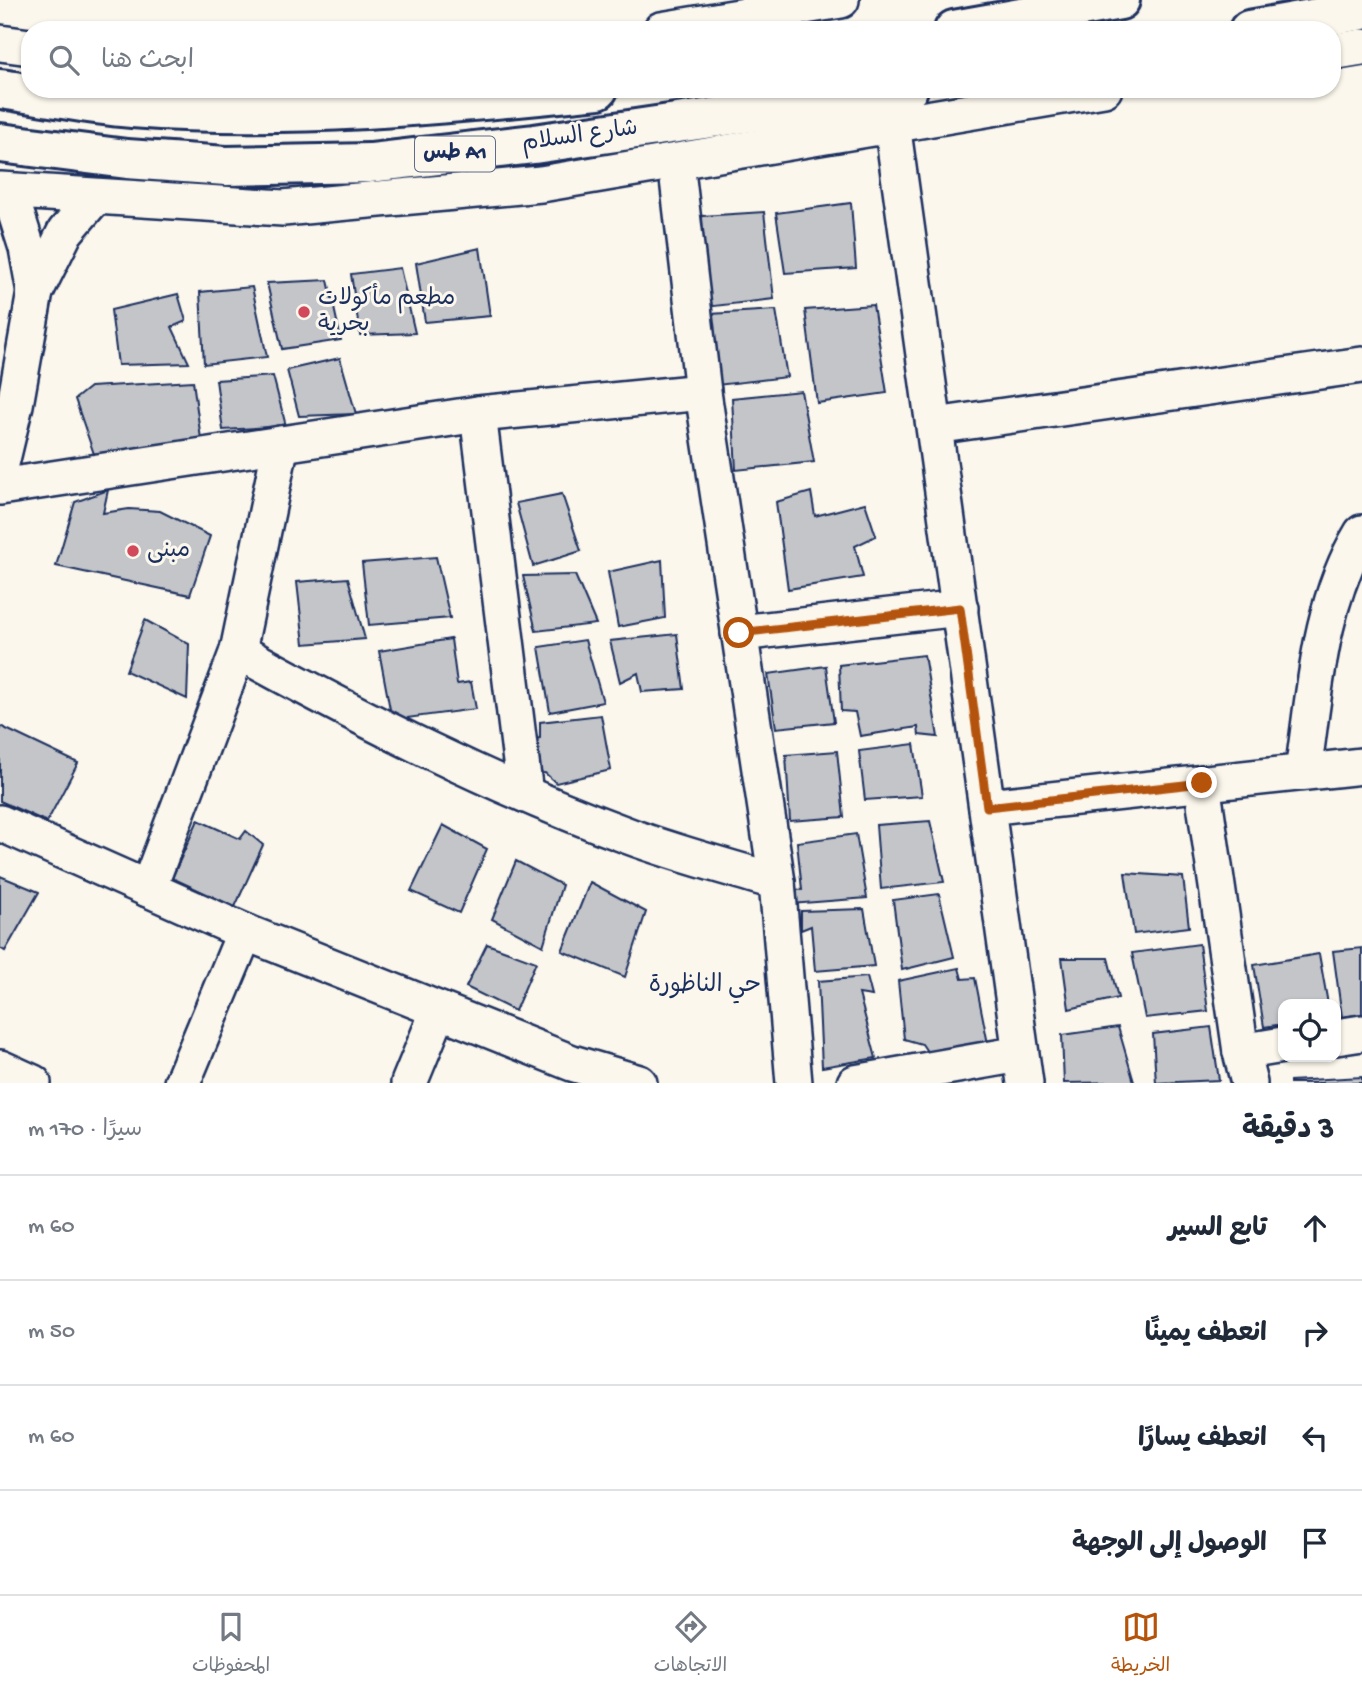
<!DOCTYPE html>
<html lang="ar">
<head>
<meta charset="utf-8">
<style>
	body { margin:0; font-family:"Gochi Hand","Playpen Sans Arabic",sans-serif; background:#f2f2f3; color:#1f2937; direction:rtl }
	.controls { position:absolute; right:21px; bottom:21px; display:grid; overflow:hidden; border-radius:14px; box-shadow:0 2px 5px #0004 }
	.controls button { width:63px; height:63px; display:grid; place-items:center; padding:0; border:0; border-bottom:2px solid #e0e1e3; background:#fff; color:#1f2937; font:35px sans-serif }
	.stop { position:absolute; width:21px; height:21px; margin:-16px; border:5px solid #b45309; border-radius:50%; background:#fff }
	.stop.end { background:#b45309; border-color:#fff; box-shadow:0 2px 7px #0008 }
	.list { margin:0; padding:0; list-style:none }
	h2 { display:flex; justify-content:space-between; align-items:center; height:91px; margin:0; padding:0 28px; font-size:30px }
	h2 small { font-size:23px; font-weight:400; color:#747a83 }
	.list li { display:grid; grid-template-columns:46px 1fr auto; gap:21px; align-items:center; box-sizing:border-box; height:105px; padding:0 28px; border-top:2px solid #e0e1e3 }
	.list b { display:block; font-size:26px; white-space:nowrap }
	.list em { font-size:23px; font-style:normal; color:#747a83 }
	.icon { flex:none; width:38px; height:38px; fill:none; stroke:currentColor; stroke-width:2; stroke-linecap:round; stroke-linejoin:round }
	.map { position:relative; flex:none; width:1362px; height:1083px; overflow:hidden; direction:ltr }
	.search { position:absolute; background:#fff; box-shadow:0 2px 5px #0004; left:21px; right:21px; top:21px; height:77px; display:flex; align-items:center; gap:18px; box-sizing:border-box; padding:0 24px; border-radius:28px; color:#747a83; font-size:26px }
	.sheet { height:511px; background:#fff }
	nav { display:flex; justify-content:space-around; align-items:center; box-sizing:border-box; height:98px; border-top:2px solid #e0e1e3; background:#fff; font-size:19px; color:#747a83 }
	nav a { display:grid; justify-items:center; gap:4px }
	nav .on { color:#b45309 }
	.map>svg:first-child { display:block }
	.building { fill:#c3c5c9; stroke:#1b2f5e; stroke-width:2 }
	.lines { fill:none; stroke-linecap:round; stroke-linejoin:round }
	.minor-casing { stroke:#1b2f5e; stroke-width:40 }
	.highway-casing { stroke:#1b2f5e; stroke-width:44 }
	.minor { stroke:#fbf7ec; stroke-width:35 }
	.highway { stroke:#fbf7ec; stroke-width:38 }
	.route { stroke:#b45309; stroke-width:9 }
	.poi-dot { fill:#d1495b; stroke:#fbf7ec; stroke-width:2.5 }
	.labels { text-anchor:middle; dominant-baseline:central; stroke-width:6; stroke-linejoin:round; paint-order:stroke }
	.shield { fill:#fbf7ec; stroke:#5e6b89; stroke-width:2 }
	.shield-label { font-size:21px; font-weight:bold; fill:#1b2f5e }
	.street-label { font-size:23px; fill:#1b2f5e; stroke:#fbf7ec }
	.poi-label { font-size:23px; fill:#1b2f5e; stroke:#fbf7ec; text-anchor:start }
	.neighbourhood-label { font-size:24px; fill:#1b2f5e; stroke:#fbf7ec }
</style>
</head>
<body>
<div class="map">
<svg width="1362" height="1083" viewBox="0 0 1362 1083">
	<rect width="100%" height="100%" fill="#fbf7ec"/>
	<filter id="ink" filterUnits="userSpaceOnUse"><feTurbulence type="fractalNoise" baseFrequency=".0143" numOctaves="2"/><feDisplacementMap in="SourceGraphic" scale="14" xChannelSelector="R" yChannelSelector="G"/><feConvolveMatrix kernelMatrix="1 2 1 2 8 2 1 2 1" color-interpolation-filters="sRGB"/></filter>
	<g filter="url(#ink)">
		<g class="building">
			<path d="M851,203L856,268L785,273L776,213Z"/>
			<path d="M764,212L774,299L706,307L702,216Z"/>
			<path d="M480,248L490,316L425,322L416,263Z"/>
			<path d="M400,268L415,333L360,335L351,274Z"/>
			<path d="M328,280L341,340L282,349L267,283Z"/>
			<path d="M252,287L267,357L204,364L200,292Z"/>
			<path d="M178,294L186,321L172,327L189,363L118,365L111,310Z"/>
			<path d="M873,305L887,393L817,403L805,310Z"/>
			<path d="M776,310L787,377L717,385L710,314Z"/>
			<path d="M340,358L356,414L299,416L287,370Z"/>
			<path d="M273,376L286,426L223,430L216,380Z"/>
			<path d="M193,381L201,439L94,454L75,399L90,387Z"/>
			<path d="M801,391L814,462L736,470L732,398Z"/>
			<path d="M108,490L103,513L129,509L160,511L210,536L190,595L56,566L75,502Z"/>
			<path d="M811,492L815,516L865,503L876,536L855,546L863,577L788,589L776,502Z"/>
			<path d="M562,494L581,551L533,566L516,503Z"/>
			<path d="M436,557L450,618L369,625L362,563Z"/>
			<path d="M662,560L665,618L618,627L608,572Z"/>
			<path d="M575,575L596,624L536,631L523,576Z"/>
			<path d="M348,578L365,639L304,644L297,582Z"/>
			<path d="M145,620L189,644L187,699L126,671Z"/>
			<path d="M677,634L684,689L642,692L638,673L620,682L610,641Z"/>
			<path d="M451,639L457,684L471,682L476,709L392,720L379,651Z"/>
			<path d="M585,640L603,702L550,712L539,647Z"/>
			<path d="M924,655L938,737L919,735L918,727L860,736L855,712L841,711L839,665Z"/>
			<path d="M826,666L834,722L776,728L768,674Z"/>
			<path d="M601,715L611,770L556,783L545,773L533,774L529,741L540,738V722Z"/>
			<path d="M0,726L78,763L47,822L0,801Z"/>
			<path d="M914,744L922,796L865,800L859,751Z"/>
			<path d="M837,751L844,817L790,821L786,755Z"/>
			<path d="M198,820L240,839L246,831L263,845L235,907L172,878Z"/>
			<path d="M930,821L944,882L881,889L876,825Z"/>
			<path d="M443,825L487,849L459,913L411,891Z"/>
			<path d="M856,834L867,898L791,904V889L802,890L797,842Z"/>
			<path d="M516,861L562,885L543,946L492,919Z"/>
			<path d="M1125,873L1183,877L1189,927L1134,934Z"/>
			<path d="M0,876L39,892L5,951L0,948Z"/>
			<path d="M590,882L646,912L625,977L562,951Z"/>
			<path d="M939,894L954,957L902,970L893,900Z"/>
			<path d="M864,909L874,966L815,971L811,926L801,930V911Z"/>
			<path d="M487,944L536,962L515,1011L466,987Z"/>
			<path d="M1199,944L1208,1011L1145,1018L1132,953Z"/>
			<path d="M1362,948V1014L1342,1017L1333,951Z"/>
			<path d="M1319,954L1328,1004H1283V1024L1264,1027L1254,965Z"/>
			<path d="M1062,958H1108L1118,998L1069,1009Z"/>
			<path d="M959,968L962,979L975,978L988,1044L928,1053L922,1044L904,1039L898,981Z"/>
			<path d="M867,977L872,996L859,994L876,1058L822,1067L818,981Z"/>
			<path d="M1118,1027L1134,1082L1064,1083L1062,1035Z"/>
			<path d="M1211,1027L1219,1080L1156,1083L1153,1034Z"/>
			<path d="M1362,1077V1083H1290V1081Z"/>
		</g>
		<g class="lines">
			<g class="minor-casing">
				<g id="minor">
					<path d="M661,30L841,0"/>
					<path d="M0,43L30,47"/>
					<path d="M1332,52L1362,47"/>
					<path d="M892,124L1025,1083"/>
					<path d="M676,162L703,392L777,882L794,1083"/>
					<path d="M0,190L283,208L541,184L1104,89"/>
					<path d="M9,191L27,248L35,292"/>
					<path d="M478,414L525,794"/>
					<path d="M935,426L1362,365"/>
					<path d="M0,468L15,405L35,292L65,232L94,198"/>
					<path d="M0,487L478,414L703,392"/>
					<path d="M739,633L960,608"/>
					<path d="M238,651C364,720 493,786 629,836C677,854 728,867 777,882"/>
					<path d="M1303,772C1315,691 1319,604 1362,533"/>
					<path d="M1202,783L1241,1052L1249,1083"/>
					<path d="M987,807L1362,766"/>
					<path d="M0,823L245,932L572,1063L639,1083"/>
					<path d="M148,889L238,651L281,444"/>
					<path d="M1336,1037L1362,1033"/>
					<path d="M1241,1052L1283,1045"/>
					<path d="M0,1068L33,1083"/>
					<path d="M182,1083L245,932"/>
					<path d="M409,1083L439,1010"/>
					<path d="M855,1083L1020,1054"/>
				</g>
			</g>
			<g class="highway-casing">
				<g id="highway">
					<path d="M954,30L1120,0"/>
					<path d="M1249,30L1362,10"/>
					<path d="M0,89C44,95 88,105 132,108C288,120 443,105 598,89"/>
					<path d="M0,143L127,159L226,166L370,163L534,144L908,89"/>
				</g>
			</g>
			<use href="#minor" class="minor"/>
			<use href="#highway" class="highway"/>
		</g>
	</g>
	<g class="lines" filter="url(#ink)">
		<path class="route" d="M739,633L960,608L987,807L1202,783"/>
	</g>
	<g class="poi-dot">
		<circle cx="304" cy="312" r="7"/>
		<circle cx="133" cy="551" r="7"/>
	</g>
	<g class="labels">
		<rect class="shield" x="415" y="136.5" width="80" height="35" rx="5"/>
		<g class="shield-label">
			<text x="455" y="154">طس A1</text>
		</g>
		<g class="street-label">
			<text transform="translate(580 137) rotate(-8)">شارع السلام</text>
		</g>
		<g class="poi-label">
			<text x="318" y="299">مطعم مأكولات<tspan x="318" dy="26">بحرية</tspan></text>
			<text x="147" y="551">مبنى</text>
		</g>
		<g class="neighbourhood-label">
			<text x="705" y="986">حي الناظورة</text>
		</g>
	</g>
</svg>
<div class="controls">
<button><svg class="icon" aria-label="locate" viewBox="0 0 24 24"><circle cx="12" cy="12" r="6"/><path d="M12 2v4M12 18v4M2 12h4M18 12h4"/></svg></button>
</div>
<div class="stop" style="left:739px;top:633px"></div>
<div class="stop end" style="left:1202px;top:783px"></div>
<div class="search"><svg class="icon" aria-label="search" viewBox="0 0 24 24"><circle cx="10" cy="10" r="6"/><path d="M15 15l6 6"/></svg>ابحث هنا</div>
</div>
<section class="sheet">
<h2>3 دقيقة<small>سيرًا · 170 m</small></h2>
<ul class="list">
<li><svg class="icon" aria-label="ahead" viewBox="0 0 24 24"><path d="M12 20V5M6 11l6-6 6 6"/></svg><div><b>تابع السير</b></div><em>60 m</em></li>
<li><svg class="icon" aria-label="right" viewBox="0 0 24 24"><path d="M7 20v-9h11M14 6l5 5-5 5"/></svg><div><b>انعطف يمينًا</b></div><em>50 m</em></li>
<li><svg class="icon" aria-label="left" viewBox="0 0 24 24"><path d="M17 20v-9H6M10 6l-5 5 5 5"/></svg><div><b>انعطف يسارًا</b></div><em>60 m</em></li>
<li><svg class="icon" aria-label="arrive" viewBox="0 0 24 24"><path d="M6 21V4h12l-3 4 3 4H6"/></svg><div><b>الوصول إلى الوجهة</b></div></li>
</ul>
</section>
<nav>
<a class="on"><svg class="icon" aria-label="map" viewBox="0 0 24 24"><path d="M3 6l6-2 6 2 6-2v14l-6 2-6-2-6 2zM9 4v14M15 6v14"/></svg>الخريطة</a>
<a><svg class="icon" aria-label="directions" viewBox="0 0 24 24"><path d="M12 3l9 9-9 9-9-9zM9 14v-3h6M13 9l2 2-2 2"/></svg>الاتجاهات</a>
<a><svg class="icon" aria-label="saved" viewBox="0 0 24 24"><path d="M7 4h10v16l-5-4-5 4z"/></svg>المحفوظات</a>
</nav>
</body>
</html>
